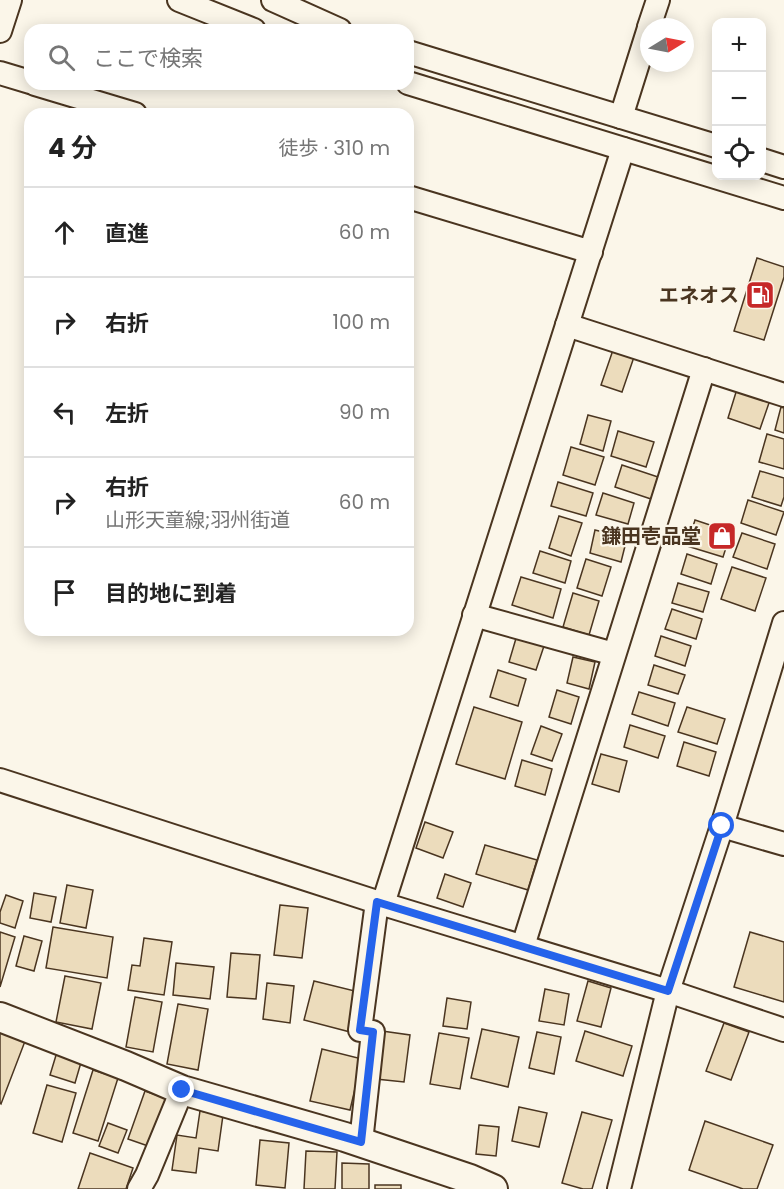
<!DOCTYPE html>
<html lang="ja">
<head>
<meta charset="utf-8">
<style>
	body { margin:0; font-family:Poppins,"Noto Sans JP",sans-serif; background:#f2f2f2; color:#222 }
	.controls { position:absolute; right:18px; top:18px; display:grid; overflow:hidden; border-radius:12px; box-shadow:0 3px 15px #0003 }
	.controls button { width:54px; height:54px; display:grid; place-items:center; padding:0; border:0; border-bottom:2px solid #e0e0e0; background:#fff; color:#222; font:30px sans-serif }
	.compass { position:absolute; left:640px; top:18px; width:54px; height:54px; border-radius:50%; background:#fff; box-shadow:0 3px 15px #0003; rotate:80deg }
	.stop { position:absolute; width:18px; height:18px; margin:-14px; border:4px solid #2563eb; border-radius:50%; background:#fff }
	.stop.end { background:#2563eb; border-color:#fff; box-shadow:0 2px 6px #0008 }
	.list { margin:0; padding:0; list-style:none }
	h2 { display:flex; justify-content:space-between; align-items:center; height:78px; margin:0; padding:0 24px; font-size:26px }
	h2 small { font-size:20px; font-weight:400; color:#767676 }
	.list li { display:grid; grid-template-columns:39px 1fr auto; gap:18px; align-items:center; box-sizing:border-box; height:90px; padding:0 24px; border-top:2px solid #e0e0e0 }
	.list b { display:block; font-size:22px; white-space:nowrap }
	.list p { margin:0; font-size:20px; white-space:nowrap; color:#767676 }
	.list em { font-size:20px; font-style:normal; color:#767676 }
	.icon { flex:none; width:33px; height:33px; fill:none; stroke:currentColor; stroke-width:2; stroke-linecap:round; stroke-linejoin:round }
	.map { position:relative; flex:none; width:784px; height:1189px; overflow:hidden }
	.search { position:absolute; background:#fff; box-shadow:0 3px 15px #0003; left:24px; top:24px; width:390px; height:66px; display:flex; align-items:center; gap:15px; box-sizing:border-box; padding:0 21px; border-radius:18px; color:#767676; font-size:22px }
	.panel { position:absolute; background:#fff; box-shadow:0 3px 15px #0003; left:24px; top:108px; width:390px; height:528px; border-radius:18px }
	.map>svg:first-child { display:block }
	.building { fill:#ecdcbc; stroke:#4a3520; stroke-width:1.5 }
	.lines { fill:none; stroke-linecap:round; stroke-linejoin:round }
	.minor-casing { stroke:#4a3520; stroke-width:26 }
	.major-casing { stroke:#4a3520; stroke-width:32 }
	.minor { stroke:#fbf6e9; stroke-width:22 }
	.major { stroke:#fbf6e9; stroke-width:28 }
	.route { stroke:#2563eb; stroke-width:8 }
	.labels { text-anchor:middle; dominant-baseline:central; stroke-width:4.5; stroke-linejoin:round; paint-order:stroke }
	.poi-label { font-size:20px; font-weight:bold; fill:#4a3520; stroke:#fbf6e9; text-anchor:end }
</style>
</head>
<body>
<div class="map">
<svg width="784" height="1189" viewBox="0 0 784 1189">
	<rect width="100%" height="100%" fill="#fbf6e9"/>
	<g class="building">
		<path d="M757,258L784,267V277L764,340L734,331Z"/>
		<path d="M613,350L634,357L622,392L601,385Z"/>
		<path d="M737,389L770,400L760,429L728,418Z"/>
		<path d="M781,407L784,408V433L775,430Z"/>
		<path d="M588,415L611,421L603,451L580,444Z"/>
		<path d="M618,431L654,442L646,467L611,456Z"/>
		<path d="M767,434L784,439V469L759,462Z"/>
		<path d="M571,447L604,457L595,485L563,475Z"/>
		<path d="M622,465L658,477L651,499L615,487Z"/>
		<path d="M760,471L784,478V497L781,506L752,497Z"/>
		<path d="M558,482L593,493L586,516L551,506Z"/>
		<path d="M603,493L634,503L628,524L596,515Z"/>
		<path d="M748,500L784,512L776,535L741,523Z"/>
		<path d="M559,516L582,523L571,556L549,548Z"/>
		<path d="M695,520L731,532L723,557L687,546Z"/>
		<path d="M595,530L627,538L621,562L590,553Z"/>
		<path d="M742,533L775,544L767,569L733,557Z"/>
		<path d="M540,551L571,561L565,583L533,573Z"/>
		<path d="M687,554L717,564L711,584L681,574Z"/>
		<path d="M586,559L611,567L602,596L577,588Z"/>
		<path d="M732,567L766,578L755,611L721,599Z"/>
		<path d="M521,577L561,589L553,618L512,605Z"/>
		<path d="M678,583L709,592L703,612L672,603Z"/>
		<path d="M573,593L599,601L589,635L563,627Z"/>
		<path d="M672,609L702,619L696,639L665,629Z"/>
		<path d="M517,635L545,643L536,670L509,662Z"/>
		<path d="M661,636L691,646L685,666L655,656Z"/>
		<path d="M573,657L595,662L589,689L567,683Z"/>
		<path d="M654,665L685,675L678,694L648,685Z"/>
		<path d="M498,670L526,679L518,706L490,697Z"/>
		<path d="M557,690L579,697L571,724L549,717Z"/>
		<path d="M639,692L675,703L668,726L632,714Z"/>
		<path d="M474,707L522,722L505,779L456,764Z"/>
		<path d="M687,707L725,719L717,744L678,732Z"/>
		<path d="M630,725L665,736L658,758L624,747Z"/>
		<path d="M541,726L562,734L552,761L531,754Z"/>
		<path d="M684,742L716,752L709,776L677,766Z"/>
		<path d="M601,754L627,761L619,792L592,784Z"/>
		<path d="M522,760L552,769L545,795L515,786Z"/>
		<path d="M425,822L453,832L443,858L416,848Z"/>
		<path d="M485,845L537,860L528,890L476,874Z"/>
		<path d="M445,874L471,883L463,907L437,898Z"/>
		<path d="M67,885L93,890L86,928L60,923Z"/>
		<path d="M34,893L56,897L51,922L30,918Z"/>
		<path d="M6,895L23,901L15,928L0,923V912Z"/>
		<path d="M280,905L308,908L302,958L274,955Z"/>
		<path d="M53,927L113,937L107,978L46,968Z"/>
		<path d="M0,932L15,937L0,987Z"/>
		<path d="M750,932L784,942V1002L734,987Z"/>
		<path d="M24,936L42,941L34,971L16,966Z"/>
		<path d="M144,938L172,942L164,995L128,990L132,965L140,966Z"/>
		<path d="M231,953L260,955L256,999L227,997Z"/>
		<path d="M176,963L214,967L210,999L173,995Z"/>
		<path d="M65,976L101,983L92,1029L56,1022Z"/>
		<path d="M314,981L363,993L354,1033L304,1020Z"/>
		<path d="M588,981L611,988L601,1027L577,1021Z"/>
		<path d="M267,983L294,986L290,1023L263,1019Z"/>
		<path d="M545,989L569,994L564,1025L539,1021Z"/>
		<path d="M135,997L162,1002L153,1052L126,1047Z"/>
		<path d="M447,998L471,1002L467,1029L443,1026Z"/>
		<path d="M178,1004L208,1009L198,1070L167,1064Z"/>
		<path d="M724,1023L749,1032L731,1080L706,1071Z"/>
		<path d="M0,1026L27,1036L1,1104L0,1103Z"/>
		<path d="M482,1029L519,1037L508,1087L471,1078Z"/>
		<path d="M382,1031L410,1035L404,1082L376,1079Z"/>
		<path d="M585,1031L632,1046L623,1076L576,1061Z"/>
		<path d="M537,1032L561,1037L554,1074L529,1068Z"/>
		<path d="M439,1033L469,1038L460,1089L430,1084Z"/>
		<path d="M322,1049L362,1059L350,1110L310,1101Z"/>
		<path d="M57,1052L82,1059L75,1083L50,1075Z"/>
		<path d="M93,1070L118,1078L98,1141L73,1133Z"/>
		<path d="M47,1085L76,1093L62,1142L33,1133Z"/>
		<path d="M145,1091L168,1099L151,1147L128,1139Z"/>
		<path d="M519,1107L547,1113L539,1147L512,1141Z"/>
		<path d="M200,1111L223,1115L218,1151L199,1148L196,1173L172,1170L177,1135L196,1138Z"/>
		<path d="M582,1112L612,1120L592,1189H583L562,1183Z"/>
		<path d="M705,1121L773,1145L757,1189H743L689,1170Z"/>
		<path d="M108,1123L127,1130L118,1153L99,1146Z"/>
		<path d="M479,1125L499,1127L496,1156L476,1154Z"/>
		<path d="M260,1140L289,1143L285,1188L256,1185Z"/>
		<path d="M306,1151L337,1152L335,1189H304Z"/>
		<path d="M90,1153L133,1168L126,1189H78Z"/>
		<path d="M342,1163L369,1164V1189H342Z"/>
		<rect x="375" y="1185" width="26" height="4"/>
	</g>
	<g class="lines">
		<g class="minor-casing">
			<g id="minor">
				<path d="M179,0L254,30"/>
				<path d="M273,0L340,30"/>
				<path d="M649,27L658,0"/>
				<path d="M0,31L10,0"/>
				<path d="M408,52L716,146"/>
				<path d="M0,73L30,82"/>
				<path d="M408,83L784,198"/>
				<path d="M35,84L135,114"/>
				<path d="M621,117L649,28"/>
				<path d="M762,160L784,167"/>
				<path d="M408,197L591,252"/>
				<path d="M567,325L784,395"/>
				<path d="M474,615L614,654"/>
				<path d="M0,780L383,904L668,991L784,1030"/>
				<path d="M722,826L784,844"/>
				<path d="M383,904L623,149"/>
				<path d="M523,946L704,369"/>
				<path d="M361,1142L373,1032L360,1030L377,902"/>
				<path d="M139,1189L147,1175L182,1090"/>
				<path d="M619,1189L668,991L722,826L784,623"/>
			</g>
		</g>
		<g class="major-casing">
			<path id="major" d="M0,1017L126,1066L182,1090L345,1137L470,1179L493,1189"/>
		</g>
		<use href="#minor" class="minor"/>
		<use href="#major" class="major"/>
	</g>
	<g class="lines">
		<path class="route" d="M182,1090L361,1142L373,1032L360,1030L377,902L668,991L722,826"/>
	</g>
	<defs>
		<g id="fuel-square" transform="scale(1.5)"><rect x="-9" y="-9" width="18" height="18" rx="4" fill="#c62828" stroke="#fbf6e9"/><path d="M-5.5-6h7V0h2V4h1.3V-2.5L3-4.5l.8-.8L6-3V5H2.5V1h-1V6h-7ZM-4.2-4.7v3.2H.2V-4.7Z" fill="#fff"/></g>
		<g id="shop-square" transform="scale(1.5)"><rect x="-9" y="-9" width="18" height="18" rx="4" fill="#c62828" stroke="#fbf6e9"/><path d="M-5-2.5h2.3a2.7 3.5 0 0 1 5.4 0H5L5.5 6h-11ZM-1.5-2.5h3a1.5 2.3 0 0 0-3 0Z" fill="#fff"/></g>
	</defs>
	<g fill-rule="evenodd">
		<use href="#fuel-square" x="760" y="295"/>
		<use href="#shop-square" x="722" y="536"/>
	</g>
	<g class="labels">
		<g class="poi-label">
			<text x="739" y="295">エネオス</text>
			<text x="701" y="536">鎌田壱品堂</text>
		</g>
	</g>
</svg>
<div class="controls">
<button>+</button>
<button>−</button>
<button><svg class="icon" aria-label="locate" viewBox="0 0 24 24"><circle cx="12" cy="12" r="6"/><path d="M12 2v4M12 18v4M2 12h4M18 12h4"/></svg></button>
</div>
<svg class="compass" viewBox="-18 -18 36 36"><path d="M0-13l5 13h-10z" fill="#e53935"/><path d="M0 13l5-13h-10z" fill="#767676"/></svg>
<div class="stop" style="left:722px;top:826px"></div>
<div class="stop end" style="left:182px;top:1090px"></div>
<div class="search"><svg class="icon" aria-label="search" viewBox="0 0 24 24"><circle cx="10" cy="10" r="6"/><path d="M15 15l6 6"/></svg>ここで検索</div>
<section class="panel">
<h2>4 分<small>徒歩 · 310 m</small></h2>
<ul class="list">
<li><svg class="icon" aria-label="ahead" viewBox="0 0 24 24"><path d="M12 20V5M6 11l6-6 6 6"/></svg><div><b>直進</b></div><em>60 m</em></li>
<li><svg class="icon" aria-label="right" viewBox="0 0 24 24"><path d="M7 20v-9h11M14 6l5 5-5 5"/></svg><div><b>右折</b></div><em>100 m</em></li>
<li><svg class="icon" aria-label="left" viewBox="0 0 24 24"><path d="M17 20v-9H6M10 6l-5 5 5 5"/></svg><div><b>左折</b></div><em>90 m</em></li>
<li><svg class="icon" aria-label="right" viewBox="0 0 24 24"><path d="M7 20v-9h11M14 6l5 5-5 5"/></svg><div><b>右折</b><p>山形天童線;羽州街道</p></div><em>60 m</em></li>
<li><svg class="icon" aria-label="arrive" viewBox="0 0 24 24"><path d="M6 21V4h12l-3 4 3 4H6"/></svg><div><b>目的地に到着</b></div></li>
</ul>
</section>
</div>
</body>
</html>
